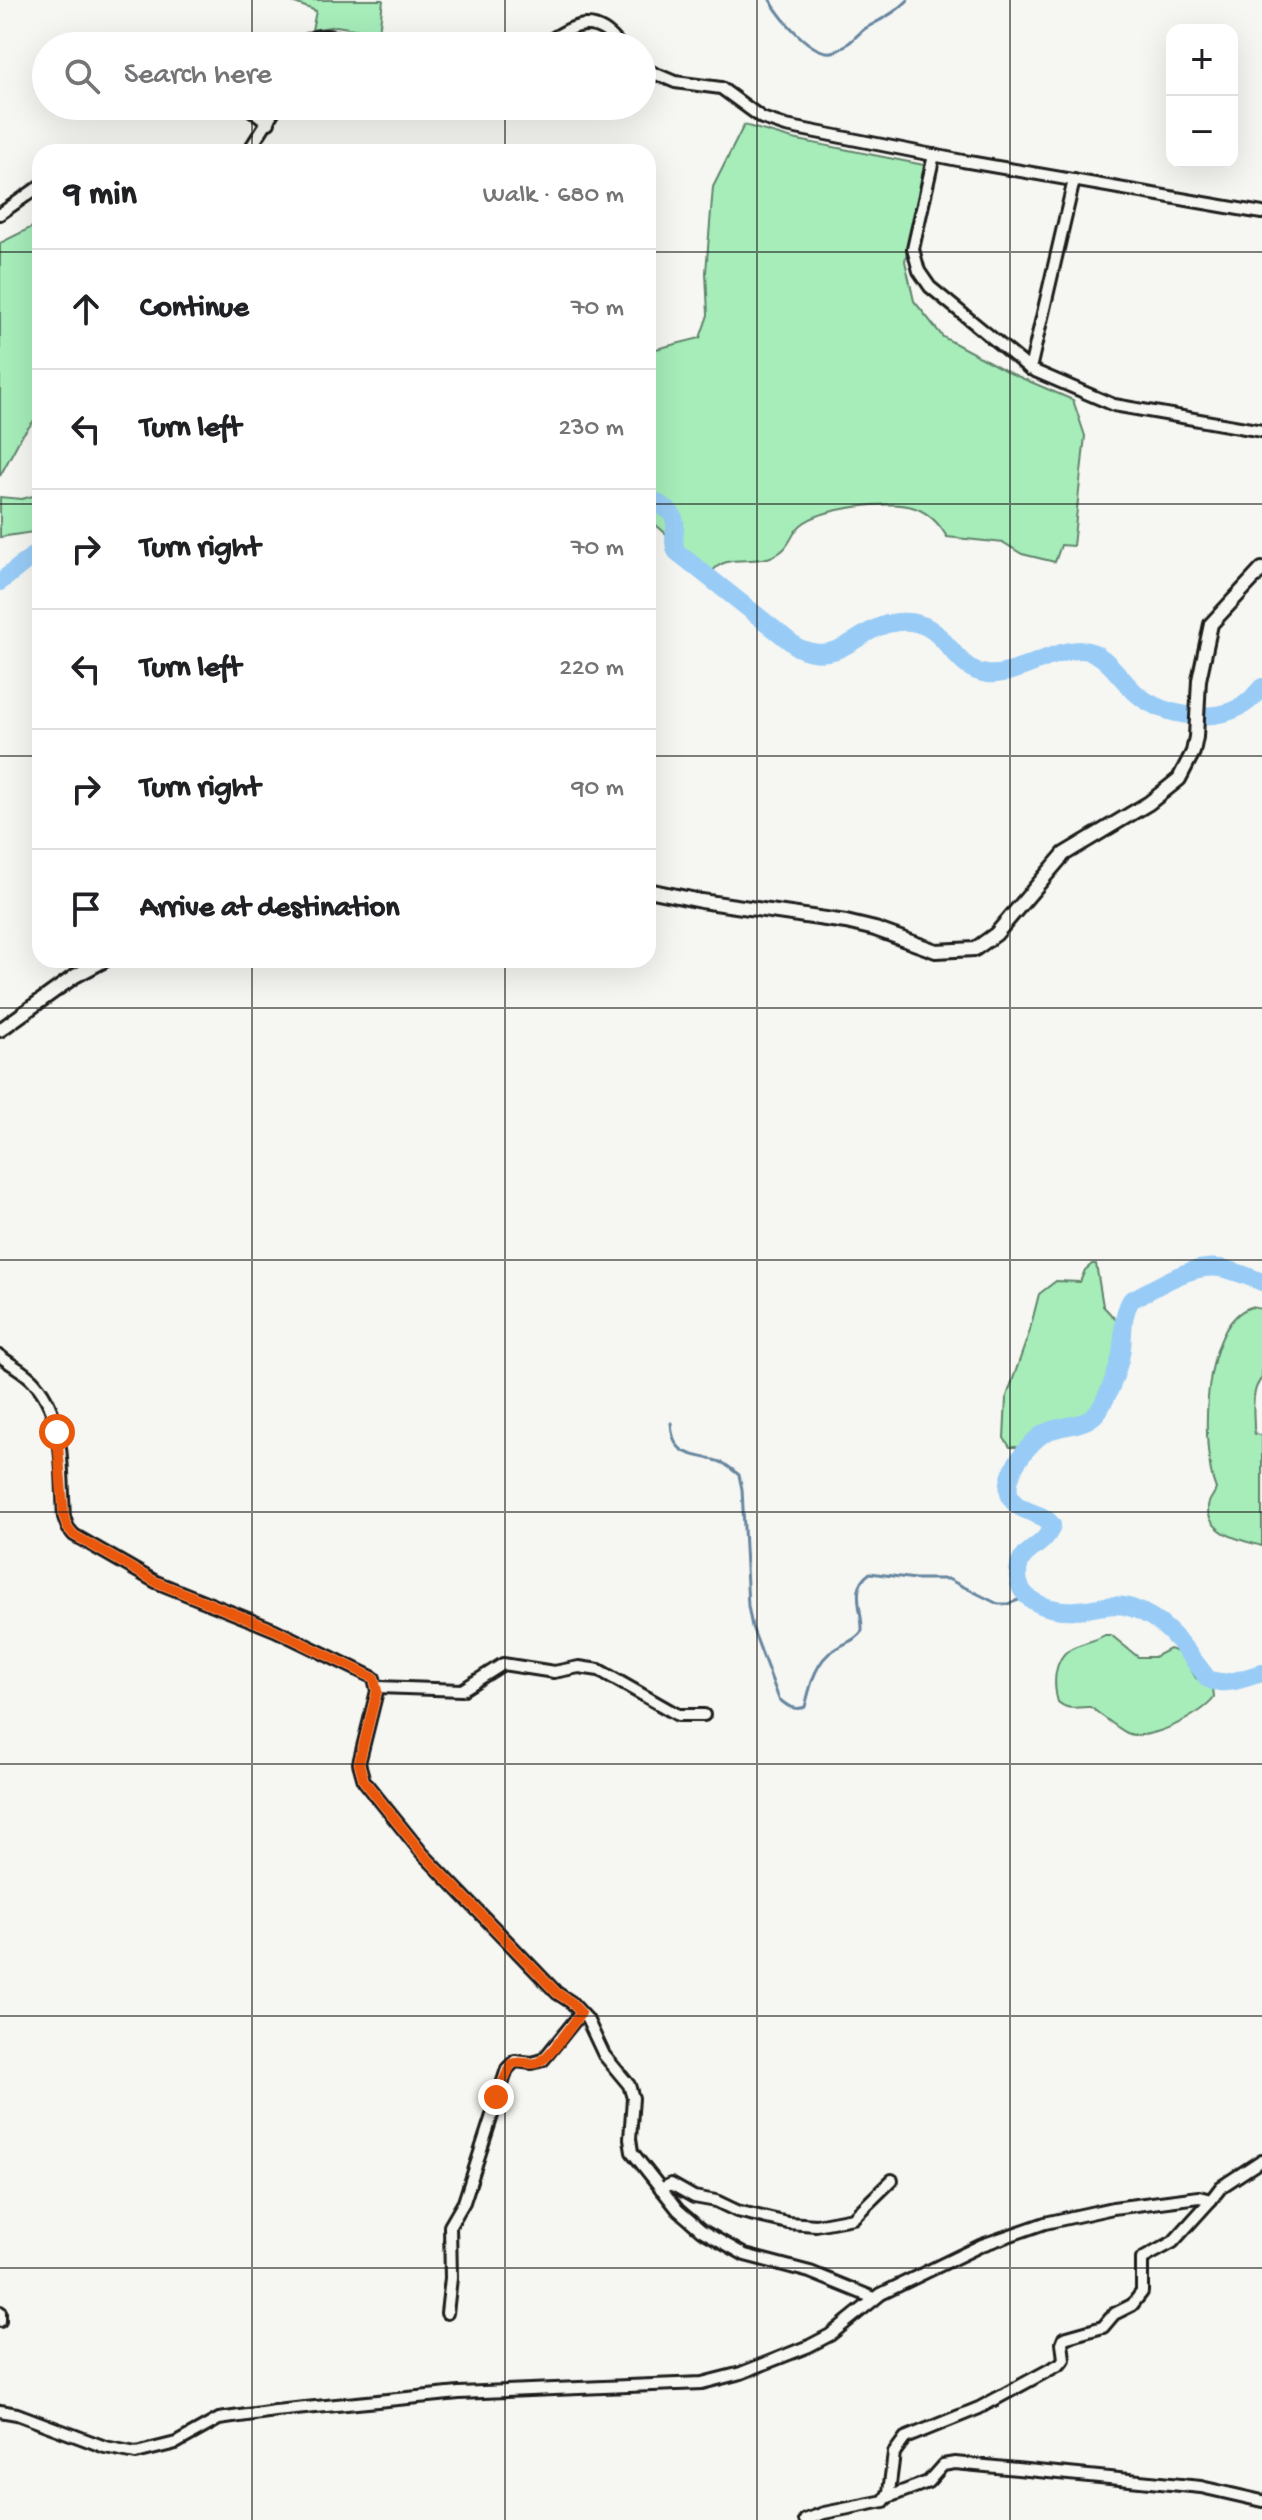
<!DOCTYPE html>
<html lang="en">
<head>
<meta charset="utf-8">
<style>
	body { margin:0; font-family:"Gochi Hand",sans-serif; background:#f2f2f2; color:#202124 }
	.controls { position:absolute; right:24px; top:24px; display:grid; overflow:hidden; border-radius:16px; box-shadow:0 8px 32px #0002 }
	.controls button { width:72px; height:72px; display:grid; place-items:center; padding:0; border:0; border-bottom:2px solid #e0e0e0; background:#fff; color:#202124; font:40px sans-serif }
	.stop { position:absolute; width:24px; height:24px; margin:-18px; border:6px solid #ea580c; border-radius:50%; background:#fff }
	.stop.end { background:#ea580c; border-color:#fff; box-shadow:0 2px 8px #0008 }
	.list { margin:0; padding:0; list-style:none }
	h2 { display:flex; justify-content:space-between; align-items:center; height:104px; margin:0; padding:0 32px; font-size:34px }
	h2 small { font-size:26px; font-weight:400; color:#757577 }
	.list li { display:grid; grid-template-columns:52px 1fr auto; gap:24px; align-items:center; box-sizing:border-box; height:120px; padding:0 32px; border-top:2px solid #e0e0e0 }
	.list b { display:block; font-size:30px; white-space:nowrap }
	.list em { font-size:26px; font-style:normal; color:#757577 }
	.icon { flex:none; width:44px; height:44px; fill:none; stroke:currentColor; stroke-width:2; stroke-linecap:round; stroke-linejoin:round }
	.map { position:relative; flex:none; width:1262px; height:2520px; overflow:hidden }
	.search { position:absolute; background:#fff; box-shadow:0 8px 32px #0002; left:32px; top:32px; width:624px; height:88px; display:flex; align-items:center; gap:20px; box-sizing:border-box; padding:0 28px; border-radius:44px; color:#757577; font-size:30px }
	.panel { position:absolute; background:#fff; box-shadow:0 8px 32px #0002; left:32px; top:144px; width:624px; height:824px; border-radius:24px }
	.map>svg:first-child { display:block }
	.green { fill:#a6edba; stroke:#61846b; stroke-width:2 }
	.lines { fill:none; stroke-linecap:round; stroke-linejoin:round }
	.stream { stroke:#66869f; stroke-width:3 }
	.river { stroke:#98ccf6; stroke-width:18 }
	.minor-casing { stroke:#1c1c1c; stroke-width:16 }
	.tertiary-casing { stroke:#1c1c1c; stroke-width:18 }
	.minor { stroke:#f6f6f2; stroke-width:10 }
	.tertiary { stroke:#f6f6f2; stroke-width:12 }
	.route { stroke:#ea580c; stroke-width:10 }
	.grid { fill:none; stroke:#1c1c1c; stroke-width:2; stroke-opacity:0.55 }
</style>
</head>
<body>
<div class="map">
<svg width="1262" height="2520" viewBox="0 0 1262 2520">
	<rect width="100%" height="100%" fill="#f6f6f2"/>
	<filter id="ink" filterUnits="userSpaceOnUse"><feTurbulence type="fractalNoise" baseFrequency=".0125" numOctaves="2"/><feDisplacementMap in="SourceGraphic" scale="16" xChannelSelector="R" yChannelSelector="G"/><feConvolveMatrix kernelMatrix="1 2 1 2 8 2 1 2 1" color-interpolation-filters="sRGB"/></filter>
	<g filter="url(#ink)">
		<g class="green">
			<path d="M287,0H383L379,33L336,26L312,30L316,11Z"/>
			<path d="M744,125L793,139L924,165L905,261L914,301L943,337L1010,373L1073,400L1085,436L1073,546L1061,545L1055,562L1022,554L1004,543L947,537C940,525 929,513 915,508C891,499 821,508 801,525C790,534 791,549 773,556C752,566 726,552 711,573L648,518V351L700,338L708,315L706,272L713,187Z"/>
			<path d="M40,223V413L21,437L0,476V243Z"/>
			<path d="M40,494V531L0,537V497L22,499Z"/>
			<path d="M1092,1264H1096L1103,1306L1118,1322L1126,1350L1124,1373L1112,1394L1101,1400L1095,1412L1071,1422L1043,1427L1022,1447H1010L1004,1438L1006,1399L1029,1333L1039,1294L1056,1281L1080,1282L1085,1270Z"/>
			<path d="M1251,1307L1262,1309V1378C1250,1391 1254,1412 1254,1429L1255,1434L1262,1435V1546C1242,1540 1207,1534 1208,1507C1208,1500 1214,1496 1216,1489C1200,1450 1201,1323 1251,1307Z"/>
			<path d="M1105,1635H1111L1138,1657H1154L1169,1649L1181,1653L1196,1678L1213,1688L1214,1698C1202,1715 1147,1743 1127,1733C1114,1726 1102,1715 1090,1707C1076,1706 1070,1712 1058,1702C1053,1685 1053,1660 1070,1649C1080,1643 1093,1642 1105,1635Z"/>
		</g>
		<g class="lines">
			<g class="stream">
				<path d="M770,0C780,17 814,60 836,51C848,47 856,35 866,28C880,20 897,12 908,0"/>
				<path d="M671,1423C673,1461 696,1452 723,1463C728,1466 734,1471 739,1475L742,1489L748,1606L752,1627L779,1699C787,1706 794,1711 805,1707C810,1687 815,1661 835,1649C845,1643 855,1641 862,1631C863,1610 849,1588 870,1573L915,1579H948L998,1604H1008L1026,1597"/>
			</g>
			<g class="river">
				<path d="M648,497C655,502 666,507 671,513C681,525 669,539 677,552L797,647C842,668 857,626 898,622C948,617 948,669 987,674C1017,677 1050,650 1081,650C1105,650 1120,680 1137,694C1164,718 1221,725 1250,700C1254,696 1258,691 1262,687"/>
				<path d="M0,582L40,550"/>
				<path d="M1262,1282C1249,1277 1234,1270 1220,1268C1189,1264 1158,1287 1131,1300C1120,1318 1125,1335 1121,1354C1118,1370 1110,1391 1102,1405C1090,1428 1069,1423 1049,1431C1030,1438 998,1480 1012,1500C1022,1514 1042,1511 1052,1525C1046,1547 1023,1548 1019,1566C1011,1601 1050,1612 1077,1610C1096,1609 1113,1601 1132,1608C1168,1620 1186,1651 1208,1679C1227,1687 1243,1678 1262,1673"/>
			</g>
			<g class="minor-casing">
				<g id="minor">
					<path d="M300,46C317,26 349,41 372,46"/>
					<path d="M541,46C572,26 594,11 620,46"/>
					<path d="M642,68L675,82L721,88L762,118L786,126L963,161L1262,213"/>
					<path d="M246,106L269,123"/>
					<path d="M248,152L277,106"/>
					<path d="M934,155L913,249L919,271L930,287L1030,369L1114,405L1262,431"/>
					<path d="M0,214L40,186"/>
					<path d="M1030,369L1074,180"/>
					<path d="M0,1356C11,1365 26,1372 35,1383C66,1418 61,1474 64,1517L68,1528L74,1535L156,1582L275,1630L374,1678L377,1691L359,1763L364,1781L422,1853L557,1993L571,2002L587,2019L604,2055L629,2085L633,2098L630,2139L632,2152L678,2210L701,2230L745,2255L810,2272L874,2298"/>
					<path d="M378,1687L462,1690L503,1664L554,1672L579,1667L599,1670L678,1715H704"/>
					<path d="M661,2189L671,2184L694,2197L716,2201L737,2211L788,2223L816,2225L853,2218L892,2180"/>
					<path d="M0,2312V2321"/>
					<path d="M447,2313L451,2278L450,2226L464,2202L507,2069L515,2061L532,2063L543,2060L581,2013"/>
					<path d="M0,2411L17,2414L105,2447L136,2453L176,2443L219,2419L275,2411L459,2393L702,2383L741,2373L809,2346L830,2335L881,2294L982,2245L1045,2223L1113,2208L1199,2197L1211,2200L1221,2187L1262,2160"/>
					<path d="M888,2497L928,2482L943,2465L955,2463L1201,2487L1262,2501"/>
					<path d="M805,2520L824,2513L884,2501L889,2492L894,2453L905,2438L979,2408L1060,2364L1064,2359L1062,2343L1064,2338L1103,2327L1114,2314L1132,2305L1142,2292V2259L1173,2242L1211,2200"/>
				</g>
			</g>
			<g class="tertiary-casing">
				<g id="tertiary">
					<path d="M648,890L701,901L846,922L875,929L936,951L975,949L996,934L1064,854L1149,803L1179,779L1193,752L1196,737L1199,680L1211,624L1262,569"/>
					<path d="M0,1030L75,976L105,960"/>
				</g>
			</g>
			<use href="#minor" class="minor"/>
			<use href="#tertiary" class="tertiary"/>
		</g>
	</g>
	<g class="lines" filter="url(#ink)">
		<path class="route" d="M57,1432L64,1517L68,1528L74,1535L156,1582L275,1630L374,1678L377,1691L359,1763L364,1781L422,1853L557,1993L571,2002L581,2013C572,2024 549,2060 537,2063C527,2065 520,2060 511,2064L496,2097"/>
	</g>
	<path class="grid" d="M252,0V46M505,0V46M757,0V2520M1010,0V2520M252,106V152M505,106V152M0,252H40M648,252H1262M0,504H40M648,504H1262M0,756H40M648,756H1262M252,960V2520M505,960V2520M0,1008H1262M0,1260H1262M0,1512H1262M0,1764H1262M0,2016H1262M0,2268H1262"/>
</svg>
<div class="controls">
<button>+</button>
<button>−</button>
</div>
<div class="stop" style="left:57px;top:1432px"></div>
<div class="stop end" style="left:496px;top:2097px"></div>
<div class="search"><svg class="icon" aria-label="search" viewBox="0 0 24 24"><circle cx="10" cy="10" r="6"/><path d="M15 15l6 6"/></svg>Search here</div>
<section class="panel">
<h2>9 min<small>Walk · 680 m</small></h2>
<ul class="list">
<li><svg class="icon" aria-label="ahead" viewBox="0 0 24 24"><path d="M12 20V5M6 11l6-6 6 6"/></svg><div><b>Continue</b></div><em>70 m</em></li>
<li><svg class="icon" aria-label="left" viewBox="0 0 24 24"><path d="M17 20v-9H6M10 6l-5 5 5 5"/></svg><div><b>Turn left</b></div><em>230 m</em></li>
<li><svg class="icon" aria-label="right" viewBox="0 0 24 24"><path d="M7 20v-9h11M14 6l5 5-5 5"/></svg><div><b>Turn right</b></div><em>70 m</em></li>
<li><svg class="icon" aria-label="left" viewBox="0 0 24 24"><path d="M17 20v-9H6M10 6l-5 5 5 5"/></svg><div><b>Turn left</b></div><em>220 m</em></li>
<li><svg class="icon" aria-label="right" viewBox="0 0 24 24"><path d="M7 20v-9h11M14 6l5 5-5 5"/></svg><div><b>Turn right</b></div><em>90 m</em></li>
<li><svg class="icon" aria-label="arrive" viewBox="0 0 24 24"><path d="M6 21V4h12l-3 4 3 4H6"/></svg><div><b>Arrive at destination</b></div></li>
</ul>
</section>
</div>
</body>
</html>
